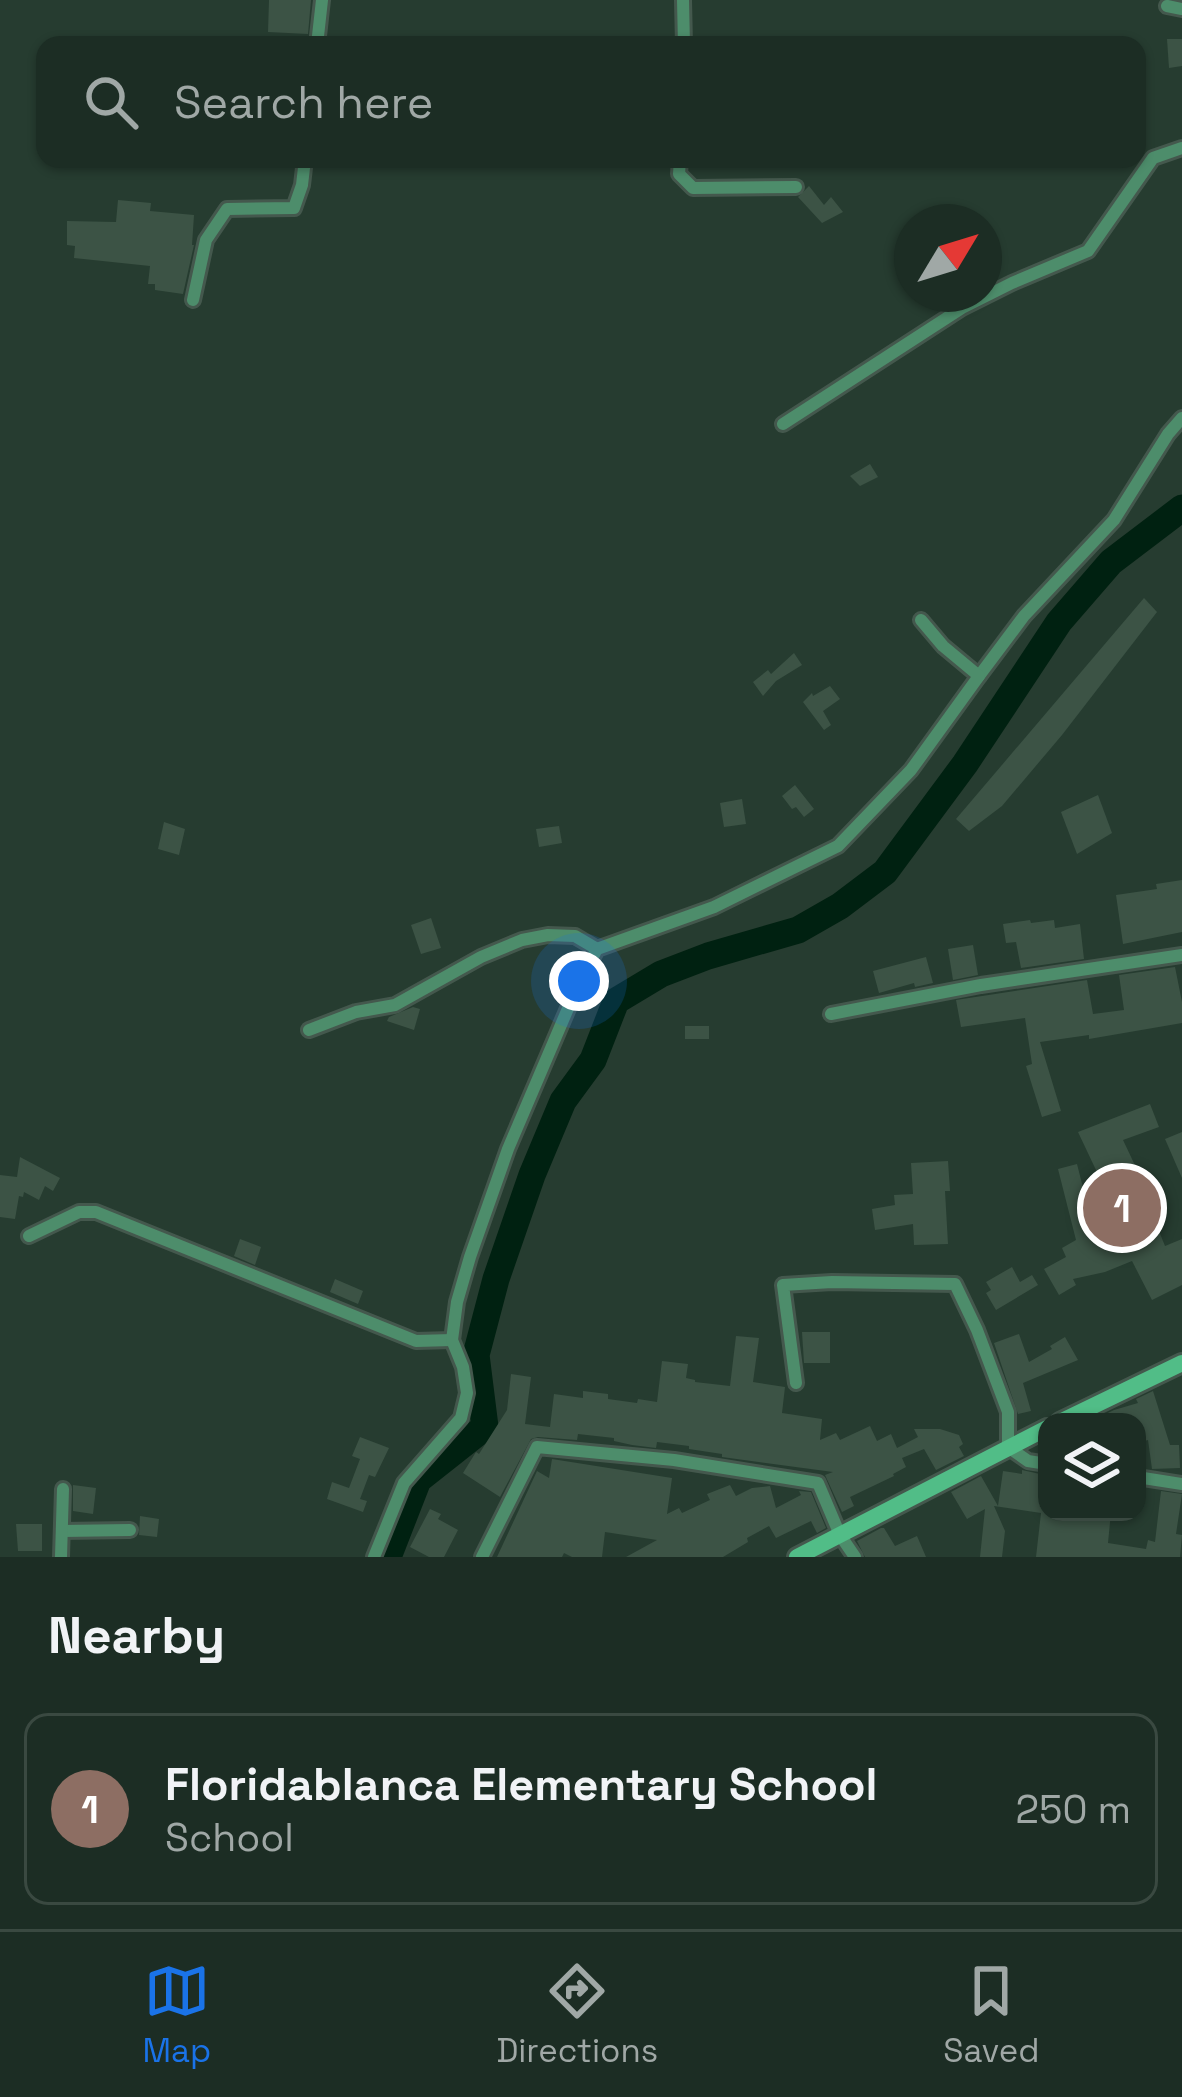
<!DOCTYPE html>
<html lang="en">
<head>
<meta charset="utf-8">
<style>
	body { margin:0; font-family:"Space Grotesk",sans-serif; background:#293931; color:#f1f3f6 }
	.controls { position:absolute; right:36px; bottom:36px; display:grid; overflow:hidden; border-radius:24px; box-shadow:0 3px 9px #0004 }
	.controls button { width:108px; height:108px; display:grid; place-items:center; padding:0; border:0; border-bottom:3px solid #3a4941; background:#1c2d24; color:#f1f3f6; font:60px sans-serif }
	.compass { position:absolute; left:894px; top:204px; width:108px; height:108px; border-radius:50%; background:#1c2d24; box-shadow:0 3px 9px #0004; rotate:52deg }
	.you { position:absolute; left:579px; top:981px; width:42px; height:42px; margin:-30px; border:9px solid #fff; border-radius:50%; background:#1a73e8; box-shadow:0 0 0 18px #1a73e833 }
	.badge { display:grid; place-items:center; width:78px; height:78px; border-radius:50%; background:#1a73e8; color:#fff; font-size:39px; font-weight:700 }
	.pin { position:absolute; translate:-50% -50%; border:6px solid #fff; box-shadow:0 3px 12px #0006 }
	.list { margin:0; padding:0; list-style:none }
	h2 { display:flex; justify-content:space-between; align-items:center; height:156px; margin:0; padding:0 48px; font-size:51px }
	h2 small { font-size:39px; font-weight:400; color:#a0a8a6 }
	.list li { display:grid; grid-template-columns:78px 1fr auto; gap:36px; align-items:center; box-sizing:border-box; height:192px; margin:0 24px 24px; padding:0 24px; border:3px solid #3a4941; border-radius:24px }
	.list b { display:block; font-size:45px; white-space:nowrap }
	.list p { margin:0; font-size:39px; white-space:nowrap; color:#a0a8a6 }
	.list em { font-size:39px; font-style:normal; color:#a0a8a6 }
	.icon { flex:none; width:66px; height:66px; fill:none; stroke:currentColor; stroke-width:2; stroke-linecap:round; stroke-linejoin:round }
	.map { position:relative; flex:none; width:1182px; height:1557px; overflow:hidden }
	.search { position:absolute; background:#1c2d24; box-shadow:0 3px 9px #0004; left:36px; right:36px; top:36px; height:132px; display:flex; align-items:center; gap:30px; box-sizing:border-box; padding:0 42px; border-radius:24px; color:#a0a8a6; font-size:45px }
	.sheet { height:372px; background:#1c2d24 }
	nav { display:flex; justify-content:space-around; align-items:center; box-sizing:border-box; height:168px; border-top:3px solid #3a4941; background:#1c2d24; font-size:33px; color:#a0a8a6 }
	nav a { display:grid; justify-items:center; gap:6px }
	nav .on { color:#1a73e8 }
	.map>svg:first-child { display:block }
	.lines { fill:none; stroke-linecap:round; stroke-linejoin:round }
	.river { stroke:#002111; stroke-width:27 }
	.building { fill:#3c5345 }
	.street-casing { stroke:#44584d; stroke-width:18 }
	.secondary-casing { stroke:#44584d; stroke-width:22 }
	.street { stroke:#4d8d6b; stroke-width:12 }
	.secondary { stroke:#51bd87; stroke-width:16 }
</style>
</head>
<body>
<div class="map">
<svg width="1182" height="1557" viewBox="0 0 1182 1557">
	<rect width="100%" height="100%" fill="#263c30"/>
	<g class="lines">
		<path class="river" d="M388,1557L418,1480L485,1427L476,1355L496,1279L532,1175L563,1101L593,1060L616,1001L661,974L708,956L798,930L840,906L885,872L965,764L1059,622L1111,562L1182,508"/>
	</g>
	<g class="building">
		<path d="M269,0H311L308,34L268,32Z"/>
		<path d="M1167,39H1182V66L1169,68Z"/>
		<path d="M809,186L824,205L831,197L843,212L822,223L798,197Z"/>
		<path d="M118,200L151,203L150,211L194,215L192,245H194L183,294L155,290V284H148L150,266L74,258L75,246L67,245V221L116,222Z"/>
		<path d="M870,464L878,477L860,486L850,476Z"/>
		<path d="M1144,598L1157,612L1062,735L1002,806L969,831L956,819Z"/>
		<path d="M794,653L802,665L776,681L763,696L753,682L768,670L771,674Z"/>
		<path d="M830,686L840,699L823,711L831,725L824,730L803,702L812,693L813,696Z"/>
		<path d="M795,785L814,809L804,817L796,807L792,809L782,796Z"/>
		<path d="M1098,795L1112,833L1077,854L1061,812Z"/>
		<path d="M742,799L746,824L724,827L720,803Z"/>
		<path d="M164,822L185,829L179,855L158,849Z"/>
		<path d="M559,826L562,843L539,847L536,829Z"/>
		<path d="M1182,880V932L1123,944L1116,895L1157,889L1156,884Z"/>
		<path d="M431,918L441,948L421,954L411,925Z"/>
		<path d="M1030,920L1031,923L1054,920L1055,928L1080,924L1084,959L1021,968L1016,942L1006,943L1003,924Z"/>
		<path d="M973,945L978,975L953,980L948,949Z"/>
		<path d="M926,957L933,983L915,987L914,983L879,993L873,971Z"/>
		<path d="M1175,967L1182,1002V1023L1089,1039V1035L1040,1042L1061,1111L1042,1117L1026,1066L1032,1064L1025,1018L961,1027L956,1000L1087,980L1093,1014L1124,1010L1119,975Z"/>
		<path d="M413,1007L420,1009L414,1030L387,1021L389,1017Z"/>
		<rect x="685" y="1026" width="24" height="13"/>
		<path d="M1150,1104L1159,1127L1123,1140L1150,1197L1146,1199L1165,1246L1182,1239V1285L1152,1300L1132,1261L1105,1272L1073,1279L1076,1285L1059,1295L1044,1269L1066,1257L1062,1248L1076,1240L1058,1169L1077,1164L1095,1235L1122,1225L1078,1132Z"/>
		<path d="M1182,1132V1178L1165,1139Z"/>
		<path d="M20,1157L60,1178L53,1191L45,1186L39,1200L24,1192L23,1197L19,1196L15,1219L0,1217V1175L17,1177Z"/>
		<path d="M948,1161L950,1191H945L948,1244L914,1245L913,1224L875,1230L872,1209L895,1205L894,1195L913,1194L911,1163Z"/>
		<path d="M240,1239L261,1247L255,1265L234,1256Z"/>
		<path d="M1012,1267L1020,1282L1032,1275L1038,1285L996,1310L986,1293L991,1290L986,1282Z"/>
		<path d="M335,1279L363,1291L358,1304L330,1292Z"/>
		<path d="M802,1332H830V1363H804Z"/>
		<path d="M1019,1334L1029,1362L1052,1349L1050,1346L1065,1337L1078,1360L1023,1383L1031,1411L1018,1414L994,1343Z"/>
		<path d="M736,1336L759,1338L753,1382L785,1387L782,1413L822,1419L820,1440L836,1433L840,1440L870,1426L877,1441L891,1434L897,1448L918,1437L914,1429H940L959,1435L963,1444L959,1447L964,1456L936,1470L924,1449L902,1458L906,1467L893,1474L894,1476L850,1497L854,1506L842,1512L825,1475L833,1472L722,1457V1454L689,1449V1446L657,1442L656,1448L632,1445L614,1441V1438L578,1434L577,1440L538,1437L531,1439L500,1497L463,1473L476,1452L479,1454L507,1410L511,1374L531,1377L525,1424L550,1427L554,1394L583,1398V1391L608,1394V1399L637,1403L638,1399L657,1402L662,1361L688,1364L686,1378L695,1380V1382L730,1386Z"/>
		<path d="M1153,1391L1170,1445H1179L1180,1468L1152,1469L1148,1440L1137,1443V1422H1089L1114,1410L1138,1403L1136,1399Z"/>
		<path d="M360,1437L389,1448L375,1477L369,1475L360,1499L367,1501L363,1512L327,1499L332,1482L349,1488L360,1459L352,1456Z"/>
		<path d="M552,1459L672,1478L667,1514L679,1508L682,1513L710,1500L707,1494L730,1485L736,1496L752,1488L770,1486L776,1508L801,1495L799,1491L811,1492L826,1528L817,1533L811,1521L776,1538L769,1526L747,1538L748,1542L723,1557H626L657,1540L605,1532L602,1557H572L564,1553L562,1557H497L537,1471L549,1478Z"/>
		<path d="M1022,1470L1040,1474L1039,1479L1047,1480V1512H1111L1108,1543L1146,1549L1148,1540L1155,1542L1161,1491L1182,1494L1176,1534L1182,1535L1180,1557H1036L1041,1513L994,1506L1005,1531L1002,1557H980L985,1509L967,1519L951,1492L981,1476L998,1506L1003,1471L1022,1474Z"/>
		<path d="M73,1485L96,1488L93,1514L73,1511Z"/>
		<path d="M430,1509L441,1514L438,1519L458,1530L444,1557H429L410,1547Z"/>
		<path d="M140,1516L159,1519L157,1537L139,1535Z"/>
		<path d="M16,1524H42V1551H18Z"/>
		<path d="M881,1528H884L895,1546L917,1536L926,1557H865L857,1541Z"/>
	</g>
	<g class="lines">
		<g class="street-casing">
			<g id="street">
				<path d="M683,0L684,45"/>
				<path d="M1167,6L1182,9"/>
				<path d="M317,45L322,0"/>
				<path d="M680,159L679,174L693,188L796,187"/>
				<path d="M193,300L206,240L227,209L294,208L302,185L305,159"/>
				<path d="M783,424L962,308L1012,283L1088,251L1153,158L1182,148"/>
				<path d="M979,676L1024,616L1114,520L1168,434L1182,418"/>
				<path d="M831,1014L981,985L1182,955"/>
				<path d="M309,1030L356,1012L395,1005L481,957L522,940L548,935L575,936L597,949"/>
				<path d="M29,1236L79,1212H96L416,1341L452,1340"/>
				<path d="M796,1383L783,1285L832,1282L955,1284L977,1330L1008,1412V1447L1028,1461L1047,1464"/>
				<path d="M1137,1477L1182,1484"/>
				<path d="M62,1531L130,1530"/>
				<path d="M61,1557L63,1489"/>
				<path d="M374,1557L404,1483L461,1418L467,1393L463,1367L452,1340L457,1302L470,1257L508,1149L578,985L597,949L714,907L838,846L911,770L979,676L943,646L921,620"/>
				<path d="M482,1557L537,1447L674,1460L818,1483L840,1535L855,1557"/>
			</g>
		</g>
		<g class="secondary-casing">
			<g id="secondary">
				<path d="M1060,1422L1182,1363"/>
				<path d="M797,1557L1047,1428"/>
			</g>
		</g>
		<use href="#street" class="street"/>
		<use href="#secondary" class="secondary"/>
	</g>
</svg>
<div class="controls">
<button><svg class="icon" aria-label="layers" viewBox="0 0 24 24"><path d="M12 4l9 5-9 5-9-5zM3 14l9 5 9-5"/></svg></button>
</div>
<svg class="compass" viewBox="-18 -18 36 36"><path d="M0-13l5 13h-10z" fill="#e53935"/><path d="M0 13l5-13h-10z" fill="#a0a8a6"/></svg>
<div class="you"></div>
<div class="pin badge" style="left:1122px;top:1208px;background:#8d6e63">1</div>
<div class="search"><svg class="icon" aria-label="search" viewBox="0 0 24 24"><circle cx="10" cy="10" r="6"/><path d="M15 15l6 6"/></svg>Search here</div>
</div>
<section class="sheet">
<h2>Nearby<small></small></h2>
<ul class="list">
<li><span class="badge" style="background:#8d6e63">1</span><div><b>Floridablanca Elementary School</b><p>School</p></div><em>250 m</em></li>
</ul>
</section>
<nav>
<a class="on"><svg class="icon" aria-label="map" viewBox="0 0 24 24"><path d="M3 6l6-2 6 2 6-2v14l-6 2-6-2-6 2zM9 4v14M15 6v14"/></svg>Map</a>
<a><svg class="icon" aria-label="directions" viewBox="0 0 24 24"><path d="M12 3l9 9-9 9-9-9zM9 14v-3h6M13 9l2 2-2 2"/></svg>Directions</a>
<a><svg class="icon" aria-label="saved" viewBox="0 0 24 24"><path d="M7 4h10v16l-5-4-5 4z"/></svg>Saved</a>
</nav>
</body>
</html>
